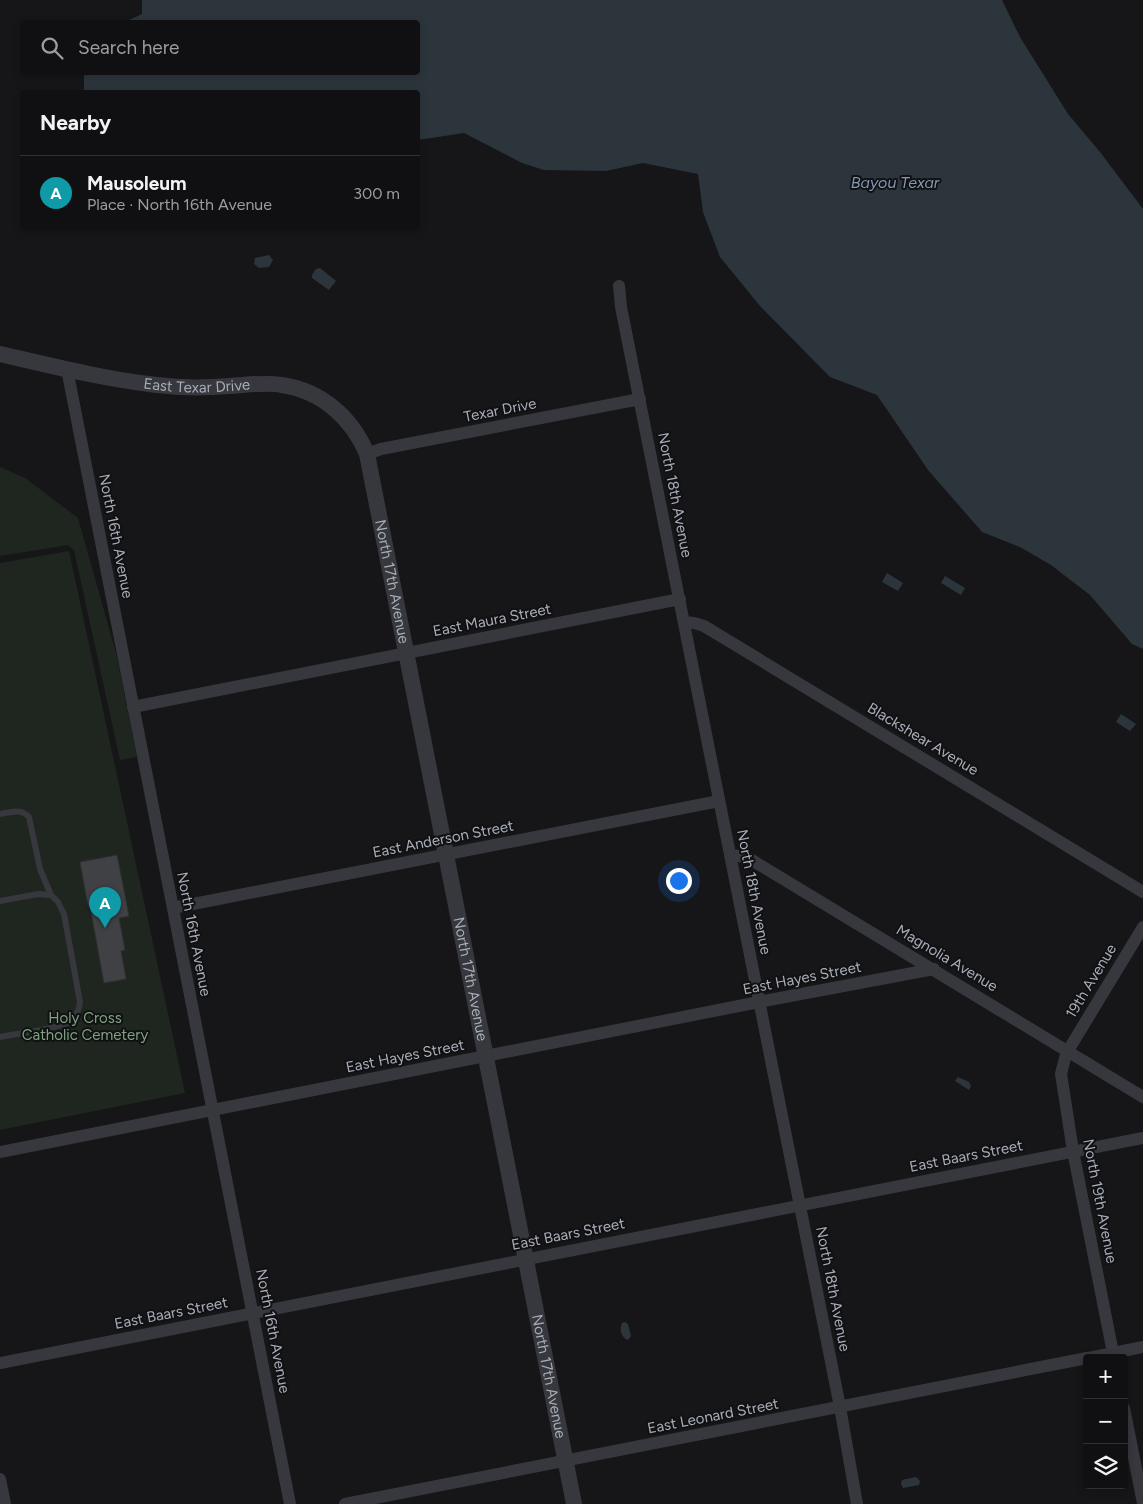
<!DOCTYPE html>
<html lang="en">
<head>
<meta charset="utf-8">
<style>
	body { margin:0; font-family:Figtree,sans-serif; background:#1e1e20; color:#f1f3f6 }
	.controls { position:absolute; right:15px; bottom:15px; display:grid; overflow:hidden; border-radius:5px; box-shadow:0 2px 8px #0003 }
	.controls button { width:45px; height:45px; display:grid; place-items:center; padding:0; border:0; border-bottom:1px solid #303032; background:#101012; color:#f1f3f6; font:25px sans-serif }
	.you { position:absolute; left:678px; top:880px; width:18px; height:18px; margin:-12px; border:4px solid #fff; border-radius:50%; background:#1a73e8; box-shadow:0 0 0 8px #1a73e833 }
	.badge { display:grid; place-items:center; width:32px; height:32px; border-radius:50%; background:#f2b134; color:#fff; font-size:16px; font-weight:700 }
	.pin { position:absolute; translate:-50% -41px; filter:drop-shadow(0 1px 2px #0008) }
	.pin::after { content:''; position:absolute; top:26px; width:18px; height:15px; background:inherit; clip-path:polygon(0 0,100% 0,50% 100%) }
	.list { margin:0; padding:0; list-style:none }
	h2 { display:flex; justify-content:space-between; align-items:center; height:65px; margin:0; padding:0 20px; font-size:21px }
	h2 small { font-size:16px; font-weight:400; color:#9c9d9f }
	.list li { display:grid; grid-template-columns:32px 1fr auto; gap:15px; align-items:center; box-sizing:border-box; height:75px; padding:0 20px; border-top:1px solid #303032 }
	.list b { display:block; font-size:19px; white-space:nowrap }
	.list p { margin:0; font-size:16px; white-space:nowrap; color:#9c9d9f }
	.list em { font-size:16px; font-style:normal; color:#9c9d9f }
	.icon { flex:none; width:28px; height:28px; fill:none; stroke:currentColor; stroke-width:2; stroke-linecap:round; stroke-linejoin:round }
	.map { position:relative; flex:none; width:1143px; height:1504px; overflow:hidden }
	.search { position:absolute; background:#101012; box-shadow:0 2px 8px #0003; left:20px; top:20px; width:400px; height:55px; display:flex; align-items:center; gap:12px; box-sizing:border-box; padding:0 18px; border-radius:5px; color:#9c9d9f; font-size:19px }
	.panel { position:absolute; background:#101012; box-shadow:0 2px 8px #0003; left:20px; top:90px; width:400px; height:140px; border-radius:5px }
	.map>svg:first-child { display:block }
	.green { fill:#1e261f }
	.water { fill:#2c353c }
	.building { fill:#404145; stroke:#303034 }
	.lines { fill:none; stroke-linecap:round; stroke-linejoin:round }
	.service { stroke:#37383d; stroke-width:6 }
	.minor { stroke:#37383d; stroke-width:12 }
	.tertiary { stroke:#37383d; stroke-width:16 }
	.labels { text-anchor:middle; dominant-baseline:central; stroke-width:4; stroke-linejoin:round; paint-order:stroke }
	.street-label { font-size:15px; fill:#a8adb8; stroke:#111113 }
	.park-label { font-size:15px; fill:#7fa381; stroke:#111113 }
	.water-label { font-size:16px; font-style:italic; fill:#7f9bb3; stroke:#111113 }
</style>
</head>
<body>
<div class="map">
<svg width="1143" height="1504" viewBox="0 0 1143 1504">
	<rect width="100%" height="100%" fill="#161618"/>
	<g class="green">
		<path d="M0,467L25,478L78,518L116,653L137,757L120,760L74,550L68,545L0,556Z"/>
		<path d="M69,551L185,1093L0,1130V563Z"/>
	</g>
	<g class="water">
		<path d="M142,0H1002L1020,37L1068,114L1100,152L1143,209V649L1132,644L1090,595L1051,565L1020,547L982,532L928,470L877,395L830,377L760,306L720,257L703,212L698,174L643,163L606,171L544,170L522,163L464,133L418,140V92H84V73L418,72V22H125L142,14Z"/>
		<path d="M269,255L273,260L269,267L259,268L254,264L255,258Z"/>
		<path d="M320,268L336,281L329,290L312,278V275L316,269Z"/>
		<path d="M887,573L903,583L898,591L882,582Z"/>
		<path d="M945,576L965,588L961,595L941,583Z"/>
		<path d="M1121,714L1136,724L1130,731L1116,722Z"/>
		<path d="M958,1077L969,1082L971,1086L969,1090L955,1081Z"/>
		<path d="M625,1322L628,1324L631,1336L628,1340C621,1338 619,1329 622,1323Z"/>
		<path d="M916,1477L920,1481L919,1485L903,1488L901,1484L902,1480Z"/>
	</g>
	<path class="building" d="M117,855L129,916L119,918L125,950L121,951L126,979L104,983L90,906H88L80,862Z"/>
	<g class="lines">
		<g class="service">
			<path d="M0,814C11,812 21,808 29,817L40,869L51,895"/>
			<path d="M0,901L38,894L51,895L58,902L64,914L80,1002C79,1010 76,1017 69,1022C57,1029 15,1034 0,1037"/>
		</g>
		<g class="minor">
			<path d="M619,286L621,307L840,1407L857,1504"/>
			<path d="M67,369L290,1504"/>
			<path d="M367,454L381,449L640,399"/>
			<path d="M684,622L694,623L704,626L1143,892"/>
			<path d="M133,707L680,599"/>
			<path d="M730,855L740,856L750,859L1143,1097"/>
			<path d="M173,908L719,801"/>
			<path d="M0,1152L759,1002L934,969"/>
			<path d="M1089,1358L1143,1347"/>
			<path d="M1114,1358L1073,1151L1061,1074L1066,1054L1143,927"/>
			<path d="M0,1363L1143,1138"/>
			<path d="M1124,1408L1143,1503"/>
			<path d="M0,1479L5,1504"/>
			<path d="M345,1504L1087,1358"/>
		</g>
		<path class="tertiary" id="s1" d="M0,354C52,366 104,379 157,385C180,388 205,388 229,386C247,385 265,382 282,385C322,391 352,418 367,454L574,1504"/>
	</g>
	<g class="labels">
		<g class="street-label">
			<text stroke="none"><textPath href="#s1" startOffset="200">East Texar Drive</textPath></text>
			<text transform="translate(500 410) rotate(-11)">Texar Drive</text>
			<text transform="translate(675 495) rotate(79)">North 18th Avenue</text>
			<text transform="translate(116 536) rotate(79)">North 16th Avenue</text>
			<text stroke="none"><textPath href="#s1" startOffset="530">North 17th Avenue</textPath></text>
			<text transform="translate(492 620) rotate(-11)">East Maura Street</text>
			<text transform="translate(923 739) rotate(31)">Blackshear Avenue</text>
			<text transform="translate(443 839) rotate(-11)">East Anderson Street</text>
			<text transform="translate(754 892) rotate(79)">North 18th Avenue</text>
			<text transform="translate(194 934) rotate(79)">North 16th Avenue</text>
			<text transform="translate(947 958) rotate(31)">Magnolia Avenue</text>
			<text transform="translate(802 978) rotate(-11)">East Hayes Street</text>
			<text stroke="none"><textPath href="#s1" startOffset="935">North 17th Avenue</textPath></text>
			<text transform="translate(1091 981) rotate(-59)">19th Avenue</text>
			<text transform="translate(405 1056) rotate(-11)">East Hayes Street</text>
			<text transform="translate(966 1156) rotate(-11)">East Baars Street</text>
			<text transform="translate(1100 1201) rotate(79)">North 19th Avenue</text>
			<text transform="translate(568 1234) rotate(-11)">East Baars Street</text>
			<text transform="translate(833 1289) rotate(79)">North 18th Avenue</text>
			<text transform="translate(171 1313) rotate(-11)">East Baars Street</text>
			<text transform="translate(273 1331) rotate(79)">North 16th Avenue</text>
			<text stroke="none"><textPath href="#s1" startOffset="1340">North 17th Avenue</textPath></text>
			<text transform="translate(713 1416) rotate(-11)">East Leonard Street</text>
		</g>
		<g class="park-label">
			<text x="85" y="1018">Holy Cross<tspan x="85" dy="17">Catholic Cemetery</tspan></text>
		</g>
		<g class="water-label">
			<text x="895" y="182">Bayou Texar</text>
		</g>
	</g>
</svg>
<div class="controls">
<button>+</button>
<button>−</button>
<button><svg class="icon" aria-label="layers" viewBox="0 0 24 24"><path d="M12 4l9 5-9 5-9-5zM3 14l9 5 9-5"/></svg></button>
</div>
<div class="you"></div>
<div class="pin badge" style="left:105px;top:928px;background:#0f9aa8">A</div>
<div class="search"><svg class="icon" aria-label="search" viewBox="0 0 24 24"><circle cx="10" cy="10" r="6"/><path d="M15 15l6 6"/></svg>Search here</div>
<section class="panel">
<h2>Nearby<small></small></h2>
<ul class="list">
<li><span class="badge" style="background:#0f9aa8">A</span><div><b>Mausoleum</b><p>Place · North 16th Avenue</p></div><em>300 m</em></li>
</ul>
</section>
</div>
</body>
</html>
